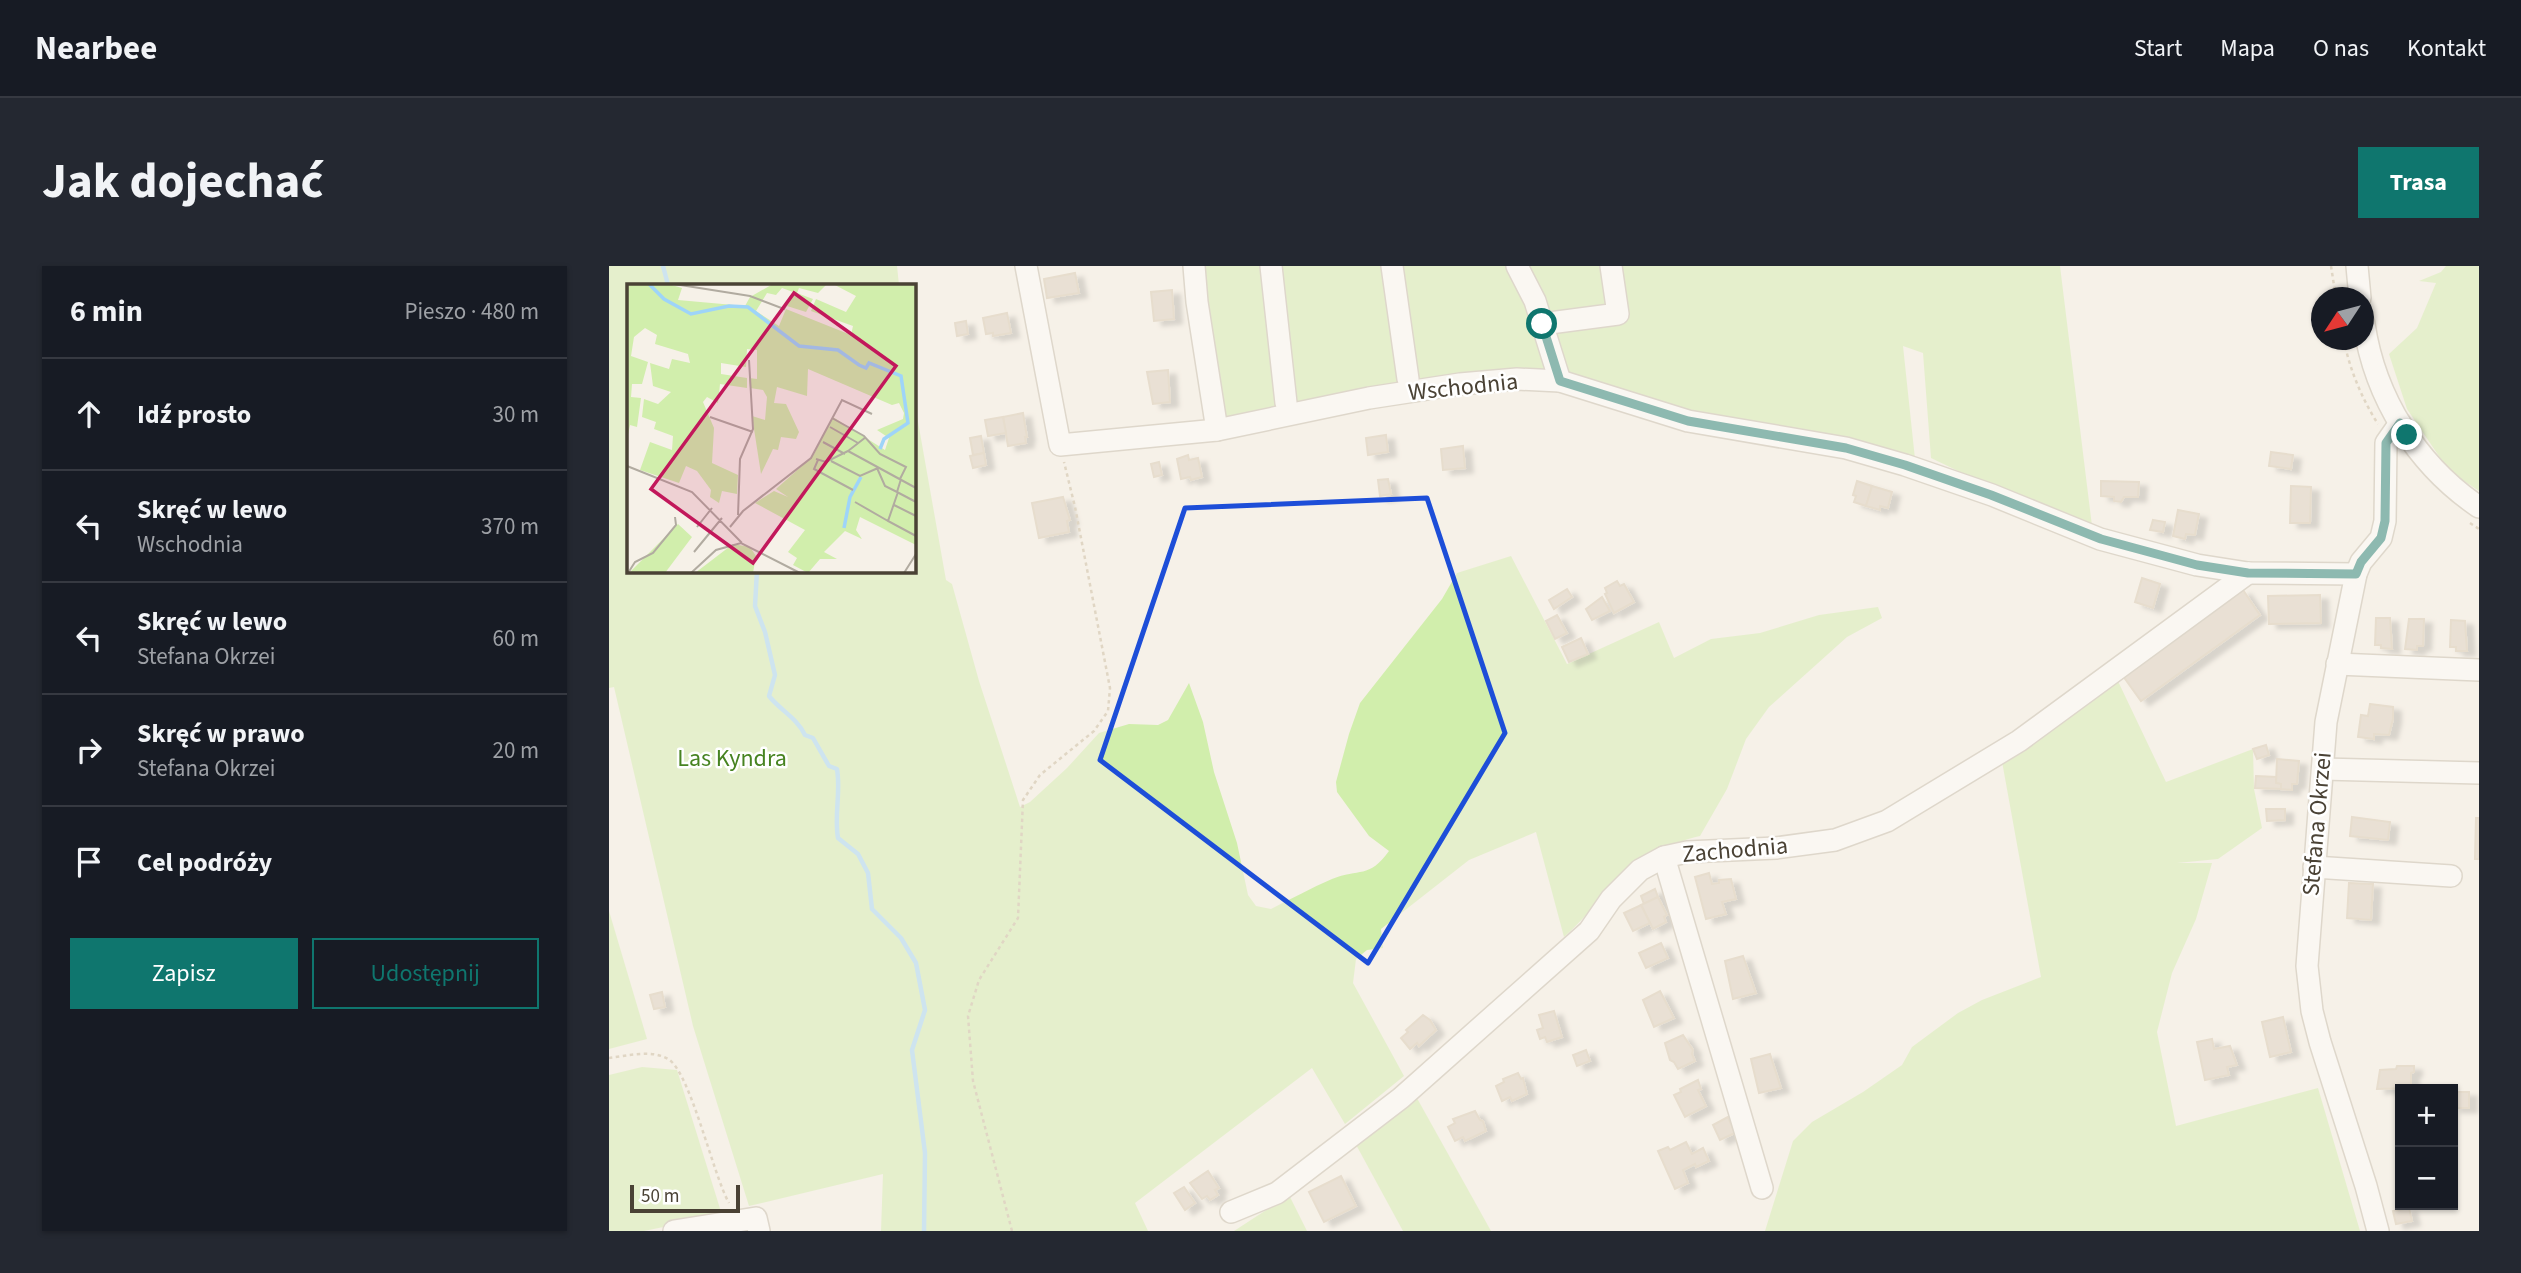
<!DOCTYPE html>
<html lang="pl">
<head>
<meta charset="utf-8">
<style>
	body { margin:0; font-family:"Source Sans 3",sans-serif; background:#242831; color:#f1f3f6 }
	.controls { position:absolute; right:21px; bottom:21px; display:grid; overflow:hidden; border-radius:0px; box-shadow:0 2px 5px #0004 }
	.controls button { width:63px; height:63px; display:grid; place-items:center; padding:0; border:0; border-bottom:2px solid #363941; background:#171b24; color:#f1f3f6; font:35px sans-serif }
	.compass { position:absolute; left:1702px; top:21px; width:63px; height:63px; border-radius:50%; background:#171b24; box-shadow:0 2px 5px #0004; rotate:234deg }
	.scale { position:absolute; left:21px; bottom:18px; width:110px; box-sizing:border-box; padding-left:7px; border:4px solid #4a4235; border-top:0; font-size:19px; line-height:24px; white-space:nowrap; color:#4a4235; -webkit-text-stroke:5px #fff; paint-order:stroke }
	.stop { position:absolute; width:21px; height:21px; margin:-16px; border:5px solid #0f766e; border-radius:50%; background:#fff }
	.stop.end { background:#0f766e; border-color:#fff; box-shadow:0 2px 7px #0008 }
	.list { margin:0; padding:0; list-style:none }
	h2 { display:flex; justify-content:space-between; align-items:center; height:91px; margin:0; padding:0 28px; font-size:30px }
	h2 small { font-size:23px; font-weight:400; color:#9ea1a6 }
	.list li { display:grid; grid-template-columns:46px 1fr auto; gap:21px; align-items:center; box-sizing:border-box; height:112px; padding:0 28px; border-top:2px solid #363941 }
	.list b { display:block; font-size:26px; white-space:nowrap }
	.list p { margin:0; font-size:23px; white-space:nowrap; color:#9ea1a6 }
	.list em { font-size:23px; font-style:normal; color:#9ea1a6 }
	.actions { display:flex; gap:14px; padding:21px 28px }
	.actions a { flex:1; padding:16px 0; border:2px solid #0f766e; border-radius:0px; text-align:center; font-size:24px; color:#0f766e }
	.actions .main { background:#0f766e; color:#fff }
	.icon { flex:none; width:38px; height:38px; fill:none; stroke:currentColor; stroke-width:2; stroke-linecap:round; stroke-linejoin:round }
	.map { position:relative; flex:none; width:1870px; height:965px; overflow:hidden; border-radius:0px }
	header { display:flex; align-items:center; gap:42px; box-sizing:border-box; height:98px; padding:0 35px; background:#171b24; border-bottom:2px solid #363941 }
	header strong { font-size:33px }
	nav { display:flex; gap:38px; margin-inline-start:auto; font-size:24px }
	.intro { display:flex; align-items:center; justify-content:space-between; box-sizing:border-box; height:168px; padding:0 42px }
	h1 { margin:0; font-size:49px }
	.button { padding:18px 32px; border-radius:0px; background:#0f766e; color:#fff; font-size:24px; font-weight:700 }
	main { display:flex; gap:42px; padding:0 42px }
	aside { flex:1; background:#171b24; border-radius:0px; box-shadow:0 2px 5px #0004 }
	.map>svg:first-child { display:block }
	.green { fill:#d1eeac }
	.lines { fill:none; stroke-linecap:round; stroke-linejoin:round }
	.stream { stroke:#9ed4f9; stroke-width:4.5 }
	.building { fill:#d9cdbc; stroke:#d4c5ae; stroke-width:2; filter:url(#shadow) }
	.minor-casing { stroke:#c2b9a9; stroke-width:24 }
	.path { stroke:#c6b699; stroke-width:2.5; stroke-dasharray:3.5 3.5; stroke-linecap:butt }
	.minor { stroke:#fff; stroke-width:21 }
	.route { stroke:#0f766e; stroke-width:9 }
	.marked { fill:none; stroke:#1d4ed8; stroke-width:5; stroke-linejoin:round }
	.labels { text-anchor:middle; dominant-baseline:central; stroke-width:5; stroke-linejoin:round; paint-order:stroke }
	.street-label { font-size:24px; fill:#4a4235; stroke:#fff }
	.park-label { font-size:24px; fill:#478321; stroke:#fff }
	.inset-river { fill:none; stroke:#9ed4f9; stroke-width:3.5 }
	.inset-road { fill:none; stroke:#b1aba0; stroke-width:2 }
	.view { fill:#c2185b; fill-opacity:0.15; stroke:#c2185b; stroke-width:3.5 }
	.inset-edge { fill:none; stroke:#4a4235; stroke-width:3.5 }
</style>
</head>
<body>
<header>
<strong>Nearbee</strong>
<nav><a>Start</a><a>Mapa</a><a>O nas</a><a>Kontakt</a></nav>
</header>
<div class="intro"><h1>Jak dojechać</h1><a class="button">Trasa</a></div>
<main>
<aside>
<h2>6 min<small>Pieszo · 480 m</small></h2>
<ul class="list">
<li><svg class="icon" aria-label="ahead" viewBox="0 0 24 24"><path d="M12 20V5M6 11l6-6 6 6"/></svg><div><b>Idź prosto</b></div><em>30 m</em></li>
<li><svg class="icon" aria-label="left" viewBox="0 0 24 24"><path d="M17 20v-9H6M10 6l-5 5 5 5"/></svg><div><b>Skręć w lewo</b><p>Wschodnia</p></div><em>370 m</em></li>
<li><svg class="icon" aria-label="left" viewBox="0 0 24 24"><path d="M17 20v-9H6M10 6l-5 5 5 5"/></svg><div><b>Skręć w lewo</b><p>Stefana Okrzei</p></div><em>60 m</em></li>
<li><svg class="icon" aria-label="right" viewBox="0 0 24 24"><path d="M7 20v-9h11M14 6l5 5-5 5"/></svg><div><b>Skręć w prawo</b><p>Stefana Okrzei</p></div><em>20 m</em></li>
<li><svg class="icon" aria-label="arrive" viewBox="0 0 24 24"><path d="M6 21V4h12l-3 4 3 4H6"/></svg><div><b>Cel podróży</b></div></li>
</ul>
<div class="actions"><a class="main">Zapisz</a><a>Udostępnij</a></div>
</aside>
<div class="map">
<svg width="1870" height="965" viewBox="0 0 1870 965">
	<defs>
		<filter id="shadow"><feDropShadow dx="8" dy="4.5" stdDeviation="2" flood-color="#0004"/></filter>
	</defs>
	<rect width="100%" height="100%" fill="#f6f1e8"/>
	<g class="green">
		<path d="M0,0H288L290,19H19V304H304L305,133L337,314L343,318L370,415L411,541L421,536L458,502L490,467L520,458L549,459L559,454L580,417L594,456L605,506L628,577L639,629L647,640L662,643C682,633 702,622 723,613C750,602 760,613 780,585L760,570L728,526L727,516L740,468L751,437L833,333L848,307L902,290L958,398L1050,356L1065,392L1102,373L1151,367L1210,349L1269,341L1273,352L1238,371L1160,441L1137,473L1118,523L1091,570C1063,577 1030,589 1009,611C991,631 976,653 955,671L927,566L860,594L772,663L774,682L758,684L747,693L744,717L795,810L736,858L703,802L526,937L539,965H272L274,908L140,940L84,760L5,421L0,422Z"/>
		<path d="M583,0H1451L1483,260L1395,227L1322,192L1314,87L1294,80L1306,193L1218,168L1082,145L934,110L601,161Z"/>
		<path d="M1837,0H1870V225L1840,205L1798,143L1780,88L1808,62L1827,17L1810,15L1832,6Z"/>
		<path d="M1507,411L1557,516L1644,483L1645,523L1653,562L1609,593L1568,597H1603L1587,653L1563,707L1548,766L1567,860L1709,822L1751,965H1156L1184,875L1203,856L1254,826L1293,799L1303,781L1349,747L1373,734L1432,711L1392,490Z"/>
		<path d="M0,645L38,773L0,783Z"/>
		<path d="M33,801L68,804L113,949L35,965H0V809Z"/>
		<path d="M804,825L882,965H794L745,875Z"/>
		<path d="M680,929L698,965H625Z"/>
	</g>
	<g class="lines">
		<g class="stream">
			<path d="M54,0L59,19"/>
			<path d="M148,304L146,340L156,366L166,409L160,430C171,444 188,452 196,469L204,472L220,500L228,503C232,526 225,549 229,572L249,588L259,607L263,643L292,672L307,697L316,744L303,784L316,887L315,965"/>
		</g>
	</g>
	<g class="building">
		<path d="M466,7L470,27L438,32L435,13Z"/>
		<path d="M563,24L565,53L545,55L542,26Z"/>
		<path d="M398,47L402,67L384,70V67L377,68L374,52Z"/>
		<path d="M357,55L359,68L348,70L346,57Z"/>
		<path d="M559,104L561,136L544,138L538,106Z"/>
		<path d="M414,147L418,171H416L417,177L399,180L394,151Z"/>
		<path d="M394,151L397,167L379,170L376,154Z"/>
		<path d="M777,169L779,186L759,189L757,172Z"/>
		<path d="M372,170L375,187L364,189L361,172Z"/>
		<path d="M854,180L856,202L834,204L832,183Z"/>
		<path d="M1662,186L1684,189L1682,203L1660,200Z"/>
		<path d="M375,187L377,199L364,202L361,190Z"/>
		<path d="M579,189L580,194L589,192L593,211L582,214L581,211L572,213L568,193Z"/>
		<path d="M550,196L553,209L545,211L542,198Z"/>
		<path d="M779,213L782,228L771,230L769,214Z"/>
		<path d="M1248,215L1263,220L1257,240L1245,236L1247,230L1244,229Z"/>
		<path d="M1492,215L1530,216L1529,231H1515L1512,236L1505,235V231L1492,230Z"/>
		<path d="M1263,220L1283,226L1279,242L1271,240V244L1257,240Z"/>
		<path d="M1682,220L1702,221L1701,257H1681Z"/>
		<path d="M454,231L461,254L458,255L460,266L430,272L423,237Z"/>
		<path d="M1569,244L1590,248L1586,269L1577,268L1576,273L1564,270Z"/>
		<path d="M1544,254L1556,256L1554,266L1541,264Z"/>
		<path d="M1533,312L1551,318L1544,342L1526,336Z"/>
		<path d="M1008,315L1011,320L1015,318L1025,336L1005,347L996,328L998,327L996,322Z"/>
		<path d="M958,323L963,331L945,343L940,334Z"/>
		<path d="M1634,324L1651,349L1532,435L1514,410Z"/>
		<path d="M1711,329L1712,357L1660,358L1659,330Z"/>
		<path d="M993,331L1001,345L983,354L977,343Z"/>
		<path d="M948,349L958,367L946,373L937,355Z"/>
		<path d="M1767,352H1781L1783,383L1772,382V379H1766Z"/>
		<path d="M1800,353H1815L1814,380H1808V384L1796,383Z"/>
		<path d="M1842,354L1856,355L1858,385H1847V381H1841Z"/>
		<path d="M972,372L979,388L960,396L953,381Z"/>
		<path d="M1761,438L1784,441V453L1780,469L1765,468V473L1749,471L1752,449L1759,450Z"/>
		<path d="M1657,479L1660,489L1648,493L1644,483Z"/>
		<path d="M1668,493L1690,495L1688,518H1683V524L1672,523V518L1667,517Z"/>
		<path d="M1647,510L1667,511V517L1672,518V523L1646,522Z"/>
		<path d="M1657,543H1676V554L1658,555Z"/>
		<path d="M1743,551L1781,556L1779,574L1741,570Z"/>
		<path d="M1867,552H1870V593H1866Z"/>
		<path d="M1100,607L1103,618L1110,617V614L1122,613L1127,633L1113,636L1117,648L1097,653L1086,611Z"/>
		<path d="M1740,617L1764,618L1762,654L1738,652Z"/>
		<path d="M1046,623L1049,631L1035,638L1032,630Z"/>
		<path d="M1049,631L1058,649L1055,651L1057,656L1044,663L1032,639Z"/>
		<path d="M1032,639L1041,657L1024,665L1015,647Z"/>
		<path d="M1052,677L1059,692L1037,702L1030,687Z"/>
		<path d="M1134,690L1147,727L1124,733L1116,695Z"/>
		<path d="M1051,725L1065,752L1045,761L1034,734Z"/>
		<path d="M53,726L56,741L45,743L41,729Z"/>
		<path d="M945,745L953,771L938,776L936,771L931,773L928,764L934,762L930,749Z"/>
		<path d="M814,749L821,754L827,764L810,780L808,777L801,783L792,772L799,766L797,764Z"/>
		<path d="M1674,751L1682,786L1661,791L1653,756Z"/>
		<path d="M1074,769L1084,784L1083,788L1086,795L1069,803L1065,796L1061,794L1056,777Z"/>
		<path d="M1603,773L1605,783L1621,780L1628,799L1618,801L1620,809L1596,814L1588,776Z"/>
		<path d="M977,784L981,795L968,800L964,789Z"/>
		<path d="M1161,788L1172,822L1150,827L1142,793Z"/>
		<path d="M1788,800H1805V806L1802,807V822L1768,823L1771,804L1787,803Z"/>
		<path d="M909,807L912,813L914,812L918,828L903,835L901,831L893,835L887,820L895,816L894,813Z"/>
		<path d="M1089,814L1092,823L1089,824L1097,840L1076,851L1065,829L1072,826L1071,823Z"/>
		<rect x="1844" y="826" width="16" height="16"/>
		<path d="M866,845L871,854L874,855L877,865L856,875L854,871L846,875L839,861L846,857L844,853Z"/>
		<path d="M1119,851L1126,867L1111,874L1104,859Z"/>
		<path d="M1077,876L1083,888L1094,882L1100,895L1087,901L1086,898L1074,904L1079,917L1066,923L1049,885L1059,881L1061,884Z"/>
		<path d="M599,905L610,922L606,924L609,929L601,934L598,930L593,933L581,917Z"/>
		<path d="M732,910L747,940L715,956L700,926Z"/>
		<path d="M575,921L586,937L576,944L565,927Z"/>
		<path d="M1800,942L1803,955L1787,958L1784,945Z"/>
	</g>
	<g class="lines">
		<g class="minor-casing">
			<g id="minor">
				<path d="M417,0L451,179L608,164L760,132L851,118L908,113L951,115L1079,155L1237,182L1296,199L1383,229L1491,273L1588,299L1639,307L1747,308"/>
				<path d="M585,0L588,36L608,164"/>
				<path d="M662,0L677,137"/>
				<path d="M783,0L799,113"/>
				<path d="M908,0L926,35L951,115"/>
				<path d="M1748,0L1751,32"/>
				<path d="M933,58L1009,48L1002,0"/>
				<path d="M1755,58C1766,132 1808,199 1870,241"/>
				<path d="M1728,398L1870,404"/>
				<path d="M1714,503L1870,507"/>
				<path d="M1055,591L1153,922"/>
				<path d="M1705,601L1842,610"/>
				<path d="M622,946L668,927L792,832L980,665L1002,633L1031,604L1055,591L1078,586L1167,582L1226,574L1278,555L1410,475L1639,307"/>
				<path d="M65,965L147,952L150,965"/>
				<path d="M1769,965L1757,920L1711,776L1703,745L1698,700L1717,456L1747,308L1752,296L1772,272L1776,255L1777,177L1791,157"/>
			</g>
		</g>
		<g class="path">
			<path d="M1722,0L1727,32"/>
			<path d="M1735,74C1740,102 1753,133 1769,158"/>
			<path d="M1861,257L1870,263"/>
			<path d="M0,792C18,790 42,783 59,793C81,805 104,909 120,937"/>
			<path d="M403,965L364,815L359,750L370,714L409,652L414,534L431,509L485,465L499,445L501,422L466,241L455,196"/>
		</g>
		<use href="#minor" class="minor"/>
	</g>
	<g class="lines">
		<path class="route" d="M933,58L951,115L1079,155L1237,182L1296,199L1382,229L1492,273L1588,299L1639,307L1747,308L1752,296L1772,272L1776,255L1777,177L1791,157L1798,169"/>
	</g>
	<path d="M0 0H1870V965H0ZM818,232L896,467L759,697L491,494L576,242Z" fill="#f6f1e8" fill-opacity=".55" fill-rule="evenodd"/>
	<path class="marked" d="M818,232L896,467L759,697L491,494L576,242Z"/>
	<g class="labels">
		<g class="street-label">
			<text transform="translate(854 121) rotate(-6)">Wschodnia</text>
			<text transform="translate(1708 558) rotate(-85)">Stefana Okrzei</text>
			<text transform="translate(1126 584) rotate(-5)">Zachodnia</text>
		</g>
		<g class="park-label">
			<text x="123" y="492">Las Kyndra</text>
		</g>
	</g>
	<g transform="translate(18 18)">
		<rect width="289" height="289" fill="#f6f1e8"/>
		<path d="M0,0H41L55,4L51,16L118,22L123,13L146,0H200L191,9L172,4L170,9L186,15L179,28L160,22L166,8L155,4L149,11L140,9L129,27L152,42L159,25L224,51L226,42L184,27L189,15L219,28L229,12L206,0H289V261L233,233L229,246L235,255L218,247L197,268L210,275H193L181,289L166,281L170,274L161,268L178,246L128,219L147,207L161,213L149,205L186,172L206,133L258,166L262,154L250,146L276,135L277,129L272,119L265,121L181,85L180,112L150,103L147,119L159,120L172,148L169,155L154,153L151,166L146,165L134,190L125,132L138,136L140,113L136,106L123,104L122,94L130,95V66L120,65L119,83L94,79V90L120,94V104L93,100L91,119L80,113L76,118L87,144L85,179L111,191L110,210L95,207L92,219L83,213L84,206L70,187L59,182L52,199L13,186L23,158L45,166L46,152L27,145L29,138L15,133L17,115L31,120L44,108L26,102L23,79L42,85L45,75L63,79L61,70L28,60L30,51L18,44L7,53L4,72L21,78L15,100H5L4,113L14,114L10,143L3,141L0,155ZM51,240L65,253L38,289H2ZM106,260L123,263L129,272L126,289H68Z" fill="#d1eeac"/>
		<path class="inset-river" d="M22,0L37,15L64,30L102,22L121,23L172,62L211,66L232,81L239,84L242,79L274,92L281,139L257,155L253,165M217,244L223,213L234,193"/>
		<path class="inset-road" d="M47,0L123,12L157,25L164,12M83,133L126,148M205,134L237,152L253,170L279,183L273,195M203,143L231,159M239,153L221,167L289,204M196,158L218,170M189,175L199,178L221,167M191,176L187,185L226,206M204,177L233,192L251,184M0,182L65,208L115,259M250,184L258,202L270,208L274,195M270,208L289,218M271,208L261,237L289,252M228,218L261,237M267,221L289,232M111,231L113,175L126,145L122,76M70,243L85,224M103,243L116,227L184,174L215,116L245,130M67,268L95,234M1,289L8,278L26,269L49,241L48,233M64,289L89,266L114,259L173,289M277,289L289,270"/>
		<path class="view" d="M167,9L269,82L126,279L24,205Z"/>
		<rect width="289" height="289" class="inset-edge"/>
	</g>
</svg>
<div class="controls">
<button>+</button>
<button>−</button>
</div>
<svg class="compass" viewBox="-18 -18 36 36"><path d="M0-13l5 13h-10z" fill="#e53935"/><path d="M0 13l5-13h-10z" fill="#9ea1a6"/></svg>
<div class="scale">50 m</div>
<div class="stop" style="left:933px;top:58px"></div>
<div class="stop end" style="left:1798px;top:169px"></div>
</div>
</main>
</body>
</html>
